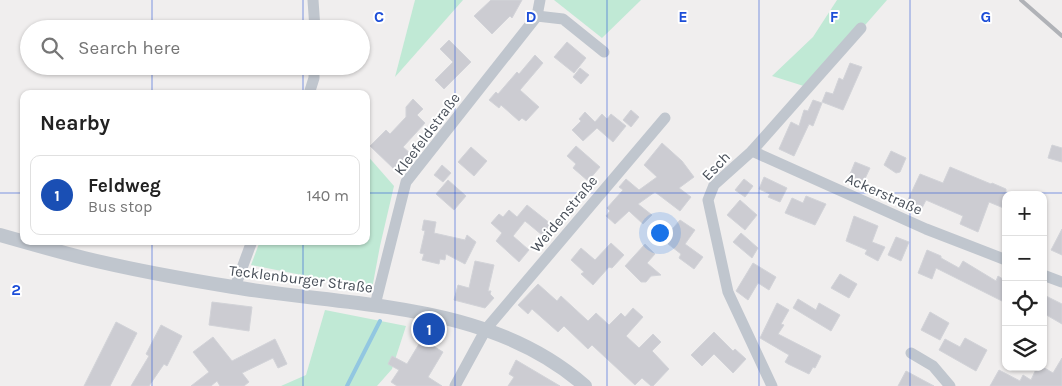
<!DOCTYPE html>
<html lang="en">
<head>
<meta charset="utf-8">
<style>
	body { margin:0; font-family:Karla,sans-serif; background:#f6f6f6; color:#222 }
	.controls { position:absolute; right:15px; bottom:15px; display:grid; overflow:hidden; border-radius:10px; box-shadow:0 1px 4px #0004 }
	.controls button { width:45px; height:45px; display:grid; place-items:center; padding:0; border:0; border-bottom:1px solid #e0e0e0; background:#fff; color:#222; font:25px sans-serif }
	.you { position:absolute; left:659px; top:232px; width:18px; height:18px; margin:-12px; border:4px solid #fff; border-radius:50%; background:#1a73e8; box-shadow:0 0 0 8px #1a73e833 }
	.badge { display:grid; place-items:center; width:32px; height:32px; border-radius:50%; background:#2d5fca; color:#fff; font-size:16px; font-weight:700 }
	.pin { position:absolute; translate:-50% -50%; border:2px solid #fff; box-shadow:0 1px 5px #0006 }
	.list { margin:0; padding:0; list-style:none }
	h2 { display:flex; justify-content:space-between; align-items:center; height:65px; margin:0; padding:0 20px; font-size:21px }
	h2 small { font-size:16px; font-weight:400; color:#767676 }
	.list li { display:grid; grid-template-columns:32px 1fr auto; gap:15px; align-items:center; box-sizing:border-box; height:80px; margin:0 10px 10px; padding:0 10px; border:1px solid #e0e0e0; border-radius:10px }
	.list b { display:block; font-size:19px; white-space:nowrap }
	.list p { margin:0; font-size:16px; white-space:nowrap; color:#767676 }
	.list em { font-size:16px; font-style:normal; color:#767676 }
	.icon { flex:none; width:28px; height:28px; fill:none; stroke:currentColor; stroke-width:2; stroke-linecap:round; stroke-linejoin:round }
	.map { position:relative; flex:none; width:1062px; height:386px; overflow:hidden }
	.search { position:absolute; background:#fff; box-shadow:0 1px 4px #0004; left:20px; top:20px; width:350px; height:55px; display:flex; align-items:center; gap:12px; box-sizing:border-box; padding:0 18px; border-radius:28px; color:#767676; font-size:19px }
	.panel { position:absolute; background:#fff; box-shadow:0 1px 4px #0004; left:20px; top:90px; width:350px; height:155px; border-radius:10px }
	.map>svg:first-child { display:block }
	.green { fill:#c0e9d5 }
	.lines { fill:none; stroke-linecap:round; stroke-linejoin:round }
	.stream { stroke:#92c7e1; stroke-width:4 }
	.building { fill:#ccccd2; stroke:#d2d3d8 }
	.minor { stroke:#c0c6ce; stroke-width:11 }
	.tertiary { stroke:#c0c6ce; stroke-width:14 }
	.rail { stroke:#b0b2b7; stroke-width:4 }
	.grid { fill:none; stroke:#1d4ed8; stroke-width:1; stroke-opacity:0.55 }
	.labels { text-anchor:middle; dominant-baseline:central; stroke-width:4; stroke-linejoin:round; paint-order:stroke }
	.street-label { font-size:15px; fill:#484f59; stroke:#fff }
	.grid-label { font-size:16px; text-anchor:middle; font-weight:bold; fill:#1d4ed8; stroke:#fff; stroke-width:4; stroke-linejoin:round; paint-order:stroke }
</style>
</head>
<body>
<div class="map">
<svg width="1062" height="386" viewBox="0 0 1062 386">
	<rect width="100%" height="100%" fill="#f0eeee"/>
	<g class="green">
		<path d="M415,0H463L395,77Z"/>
		<path d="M554,0H641L602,38Z"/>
		<path d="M837,0H887L810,88L772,76L813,37Z"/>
		<path d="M366,154L394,186L380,246L372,289L251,265L260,241H366Z"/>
		<path d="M325,310L406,326L392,369L377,386H281L306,375Z"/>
	</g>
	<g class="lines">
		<path class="stream" d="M347,386L380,321"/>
	</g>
	<g class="building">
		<path d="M491,0H522L512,18L510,16L492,34L474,16Z"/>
		<path d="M449,40L471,62L444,89L435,80L453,62L440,49Z"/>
		<path d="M567,42L586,58L574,73L554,57Z"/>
		<path d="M535,55L543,63L520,90L539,107L526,121L522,118L519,121L501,105L499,108L489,100L496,92L498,94L517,72L519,74Z"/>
		<path d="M850,63L862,67L843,110L822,102L826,92L833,94L839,78L843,80Z"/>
		<path d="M580,68L589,75L581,84L573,77Z"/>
		<path d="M413,99L423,109L417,115L425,123L403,147L411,154L395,170L370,146L386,130L390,134L406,117V107Z"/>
		<path d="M813,100L822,103L813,126L809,124L794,156L779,149L791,122L799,126L804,110L808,111Z"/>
		<path d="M631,110L639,117L631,127L623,120Z"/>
		<path d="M585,112L595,122L602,114L607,119L611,114L626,126L613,142L597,128L583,141L572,130L581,121L579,119Z"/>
		<path d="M662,143L682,161L694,177L679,188L691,197L680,211L655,192L638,204L652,215L643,224L629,211L615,224L606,216L610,211L607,208L623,190L619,187L626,179L639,190L657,177L644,165Z"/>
		<path d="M1052,145L1062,148V162L1048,158Z"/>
		<path d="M576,146L600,167L588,181L573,168L576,164L567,156Z"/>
		<path d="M471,147L487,161L474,176L458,162Z"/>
		<path d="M891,151L906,158L900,172L896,173L884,165Z"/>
		<path d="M855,162L870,168L862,185L848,179Z"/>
		<path d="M442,165L451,173L443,182L434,175Z"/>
		<path d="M950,167L991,184L992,183L1006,189V209L989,202L978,232L960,224L963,216L926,200L921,210L906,204L920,174L943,183Z"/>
		<path d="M764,177L787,188L780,202L768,197L770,194L759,189Z"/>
		<path d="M744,179L753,186L745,197L735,190Z"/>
		<path d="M448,180L466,196L454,210L436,194Z"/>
		<path d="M806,196L826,204L815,225L785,213L792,198L803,203Z"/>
		<path d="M740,200L757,215L745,230L727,215Z"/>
		<path d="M527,205L551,224L542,235L525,221L513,236L529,250L519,262L496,241L502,233L491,223L499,214L503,217L509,210L517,217Z"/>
		<path d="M854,216L878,226L872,242L885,247L878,261L865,254L867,250L846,241Z"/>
		<path d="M424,220L436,222L434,233L465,240L467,235L476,242L465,264L446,254L445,260L440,259L439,264L422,260L424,254L420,253L425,231L422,230Z"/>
		<path d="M680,220L695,230L685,244L703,257L694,269L679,258L681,254L663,240Z"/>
		<path d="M1062,229V255L1051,250Z"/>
		<path d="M741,233L758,248L752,258L733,242Z"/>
		<path d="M896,237L909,242L901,261L888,255Z"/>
		<path d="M611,243L624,255L612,268L609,267L593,285L581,274L584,272L571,260L581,248L595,260Z"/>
		<path d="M645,244L655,254L647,263L661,275L651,276L646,282H641L625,266Z"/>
		<path d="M927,250L941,256V258L959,268L963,261L996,281L998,276L1006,281V303L936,268L932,279L918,273Z"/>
		<path d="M475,261L494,265L488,291H491L490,294L494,298L485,308L454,300L458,285L469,288Z"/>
		<path d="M753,263L776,277L769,290L758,283L748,300L736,291Z"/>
		<path d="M840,274L857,284L849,298L831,288Z"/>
		<path d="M538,284L557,301L561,296L588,321L596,313L609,325L621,313L625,317L633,308L643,317L626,336L639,348L653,334L661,342L652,351L669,369L653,386H651L642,378L635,385L592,345L588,349L564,326L558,332L532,309L528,314L518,305Z"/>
		<path d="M1046,296L1062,304V324L1043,313V301Z"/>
		<path d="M798,299L816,310L819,303L840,315L831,331L793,308Z"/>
		<path d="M212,302L252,307L249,331L209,325Z"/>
		<path d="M777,303L789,310L781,324L784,325L778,334L821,356L815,368L813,367L809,374L788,364L785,362L789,355L760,338Z"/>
		<path d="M930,312L949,323L940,340L921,330Z"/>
		<path d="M116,322L137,333L110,386H84Z"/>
		<path d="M161,325L182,336L167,366L164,364L149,386H131L149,356L146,354Z"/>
		<path d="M714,332L733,351L735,349L746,359L733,373L714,354L702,366L691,355Z"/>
		<path d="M213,337L232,361L275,339L287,364L278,368L273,358L242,373L249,382L244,386H220L217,381L211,386H191L209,372L193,352Z"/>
		<path d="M965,338L987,350L976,371L939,350L945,339L960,347Z"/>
		<path d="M422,339L443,352L428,377L442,386H397L391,382L399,370L388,364L392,356L407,364Z"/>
		<path d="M1062,358V386H990L999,370L1020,381L1023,375L1031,380L1037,367H1043L1053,373Z"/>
		<path d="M516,360L560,386H508L514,377L509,374Z"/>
		<path d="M906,371L934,386H898Z"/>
	</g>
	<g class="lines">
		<g class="minor">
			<path d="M313,0L315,29"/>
			<path d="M537,16L563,19L604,52"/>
			<path d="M309,94L314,78V66"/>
			<path d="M752,151L926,229L1006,260"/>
			<path d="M1043,275L1062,282"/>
			<path d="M235,287L252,241"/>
			<path d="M375,305L406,182L537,16L540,0"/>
			<path d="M911,353L933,366L950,386"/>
			<path d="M455,386L486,329L665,118"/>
			<path d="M772,386L728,292L708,200L714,185L752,151L861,28"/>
		</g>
		<path class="tertiary" d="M0,235C28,243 56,251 84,258C133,270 183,279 233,287C352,307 489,301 585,386"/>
		<path class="rail" d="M1021,0L1062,36"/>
	</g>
	<path class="grid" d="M152,0V29M303,0V29M455,0V386M607,0V386M759,0V386M910,0V386M152,66V94M303,66V94M0,193H24M366,193H1062M152,241V386M303,241V386"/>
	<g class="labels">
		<g class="street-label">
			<text transform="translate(427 134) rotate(-53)">Kleefeldstraße</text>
			<text transform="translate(716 166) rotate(-46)">Esch</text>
			<text transform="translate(884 194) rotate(24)">Ackerstraße</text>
			<text transform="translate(564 214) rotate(-50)">Weidenstraße</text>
			<text transform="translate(301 279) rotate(7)">Tecklenburger Straße</text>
		</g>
	</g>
	<g class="grid-label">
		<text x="379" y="22">C</text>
		<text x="531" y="22">D</text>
		<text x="683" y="22">E</text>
		<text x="834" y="22">F</text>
		<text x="986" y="22">G</text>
		<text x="16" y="295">2</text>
	</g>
</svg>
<div class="controls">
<button>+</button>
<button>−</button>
<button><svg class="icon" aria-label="locate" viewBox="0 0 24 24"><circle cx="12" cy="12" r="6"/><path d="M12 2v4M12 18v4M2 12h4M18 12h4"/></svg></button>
<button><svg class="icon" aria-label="layers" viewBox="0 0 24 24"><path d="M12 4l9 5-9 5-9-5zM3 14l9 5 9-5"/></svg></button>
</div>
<div class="you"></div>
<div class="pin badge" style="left:429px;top:329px;background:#1a4fb4">1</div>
<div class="search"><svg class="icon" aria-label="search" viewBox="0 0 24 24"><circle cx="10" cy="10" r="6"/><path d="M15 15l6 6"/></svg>Search here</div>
<section class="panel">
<h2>Nearby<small></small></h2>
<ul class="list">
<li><span class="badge" style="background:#1a4fb4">1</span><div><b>Feldweg</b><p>Bus stop</p></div><em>140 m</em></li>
</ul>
</section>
</div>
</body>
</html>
